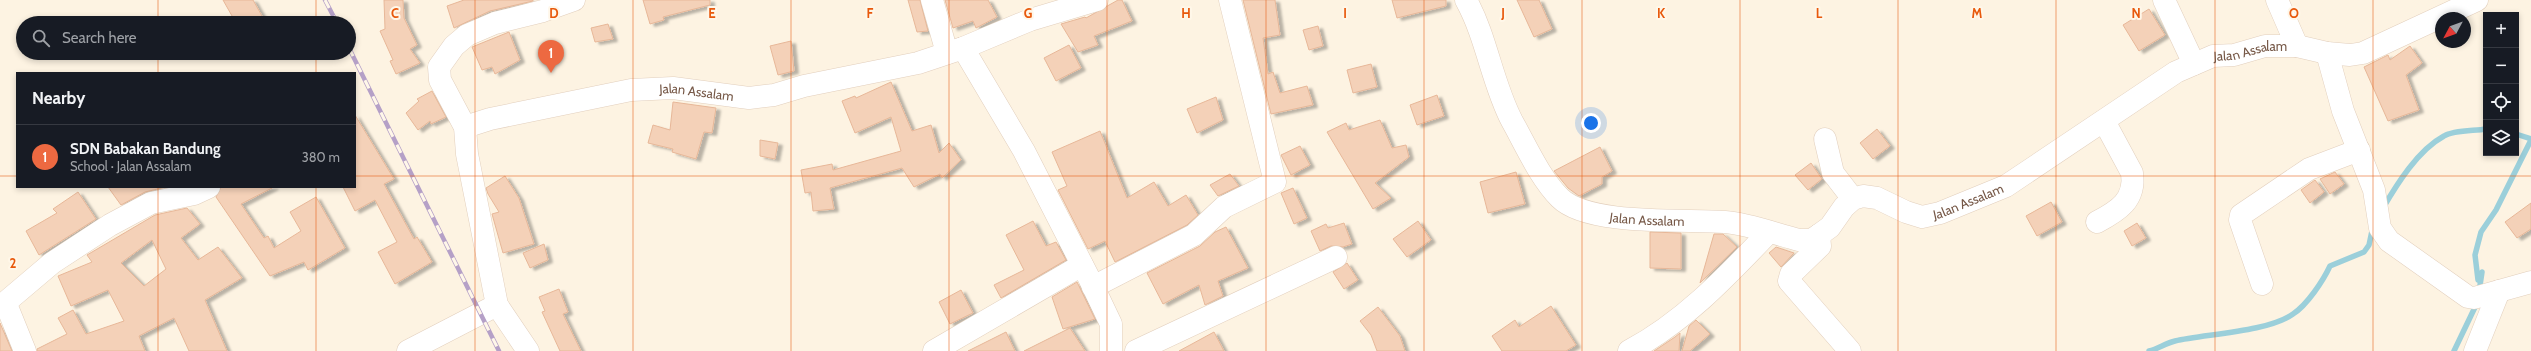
<!DOCTYPE html>
<html lang="en">
<head>
<meta charset="utf-8">
<style>
	body { margin:0; font-family:Cabin,sans-serif; background:#20242c; color:#f1f3f6 }
	.controls { position:absolute; right:12px; top:12px; display:grid; overflow:hidden; border-radius:0px; box-shadow:0 2px 6px #0003 }
	.controls button { width:36px; height:36px; display:grid; place-items:center; padding:0; border:0; border-bottom:1px solid #363941; background:#171b24; color:#f1f3f6; font:20px sans-serif }
	.compass { position:absolute; left:2435px; top:12px; width:36px; height:36px; border-radius:50%; background:#171b24; box-shadow:0 2px 6px #0003; rotate:229deg }
	.you { position:absolute; left:1591px; top:123px; width:14px; height:14px; margin:-10px; border:3px solid #fff; border-radius:50%; background:#1a73e8; box-shadow:0 0 0 6px #1a73e833 }
	.badge { display:grid; place-items:center; width:26px; height:26px; border-radius:50%; background:#ed6941; color:#fff; font-size:13px; font-weight:700 }
	.pin { position:absolute; translate:-50% -33px; filter:drop-shadow(0 1px 2px #0008) }
	.pin::after { content:''; position:absolute; top:21px; width:14px; height:12px; background:inherit; clip-path:polygon(0 0,100% 0,50% 100%) }
	.list { margin:0; padding:0; list-style:none }
	h2 { display:flex; justify-content:space-between; align-items:center; height:52px; margin:0; padding:0 16px; font-size:17px }
	h2 small { font-size:13px; font-weight:400; color:#9ea1a6 }
	.list li { display:grid; grid-template-columns:26px 1fr auto; gap:12px; align-items:center; box-sizing:border-box; height:64px; padding:0 16px; border-top:1px solid #363941 }
	.list b { display:block; font-size:15px; white-space:nowrap }
	.list p { margin:0; font-size:13px; white-space:nowrap; color:#9ea1a6 }
	.list em { font-size:13px; font-style:normal; color:#9ea1a6 }
	.icon { flex:none; width:22px; height:22px; fill:none; stroke:currentColor; stroke-width:2; stroke-linecap:round; stroke-linejoin:round }
	.map { position:relative; flex:none; width:2531px; height:351px; overflow:hidden }
	.search { position:absolute; background:#171b24; box-shadow:0 2px 6px #0003; left:16px; top:16px; width:340px; height:44px; display:flex; align-items:center; gap:10px; box-sizing:border-box; padding:0 14px; border-radius:22px; color:#9ea1a6; font-size:15px }
	.panel { position:absolute; background:#171b24; box-shadow:0 2px 6px #0003; left:16px; top:72px; width:340px; height:116px; border-radius:0px }
	.map>svg:first-child { display:block }
	.lines { fill:none; stroke-linecap:round; stroke-linejoin:round }
	.stream { stroke:#9bcfda; stroke-width:5.5 }
	.building { fill:#f4d1b8; stroke:#e7b798; fill-rule:evenodd; filter:url(#shadow) }
	.minor-casing { stroke:#e2cfbd; stroke-width:23 }
	.minor { stroke:#fff; stroke-width:22 }
	.rail-casing { stroke:#b5a0c7; stroke-width:4.5 }
	.rail { stroke:#fff7e9; stroke-width:3; stroke-dasharray:9; stroke-linecap:butt }
	.grid { fill:none; stroke:#e8590c; stroke-width:1; stroke-opacity:0.55 }
	.labels { text-anchor:middle; dominant-baseline:central; stroke-width:4; stroke-linejoin:round; paint-order:stroke }
	.street-label { font-size:13px; fill:#765847; stroke:#fff7e9 }
	.grid-label { font-size:13px; text-anchor:middle; font-weight:bold; fill:#e8590c; stroke:#fff7e9; stroke-width:4; stroke-linejoin:round; paint-order:stroke }
</style>
</head>
<body>
<div class="map">
<svg width="2531" height="351" viewBox="0 0 2531 351">
	<defs>
		<filter id="shadow"><feDropShadow dx="4.5" dy="2.5" stdDeviation="1" flood-color="#0004"/></filter>
	</defs>
	<rect width="100%" height="100%" fill="#fdf3e2"/>
	<g class="lines">
		<g class="stream">
			<path d="M2516,134L2531,139"/>
			<path d="M2383,208C2397,184 2418,150 2444,136C2454,130 2474,131 2486,129"/>
			<path d="M2479,292L2482,272L2478,280L2475,255L2481,232L2496,210L2531,140"/>
			<path d="M2149,351C2158,349 2166,343 2175,341C2205,334 2268,332 2293,314C2307,305 2323,281 2330,266L2364,252L2369,245L2373,226"/>
			<path d="M2454,351L2477,303"/>
		</g>
	</g>
	<g class="building">
		<path d="M223,0H253L266,23H236Z"/>
		<path d="M384,0H403L404,18L417,45L410,49L420,63L396,74L390,61L393,60L380,31L385,29Z"/>
		<path d="M464,0H533V1L490,11L454,28L447,6Z"/>
		<path d="M643,0H710V5L663,17L664,20L650,24Z"/>
		<path d="M908,0H920L928,31L917,32Z"/>
		<path d="M945,0H988L997,17L976,28L973,21L953,28Z"/>
		<path d="M1118,0H1122L1132,21L1094,36L1098,45L1078,52L1061,24L1085,17L1086,18Z"/>
		<path d="M1243,0H1275L1280,35L1263,38L1268,74L1273,72L1280,93L1307,86L1313,105L1271,114Z"/>
		<path d="M1392,0H1446V6L1397,18Z"/>
		<path d="M1517,0H1539L1552,29L1534,37Z"/>
		<path d="M2149,9L2165,35L2139,51L2123,25Z"/>
		<path d="M608,24L613,39L595,42L591,28Z"/>
		<path d="M1318,26L1323,46L1309,50L1303,30Z"/>
		<path d="M509,32L520,60L495,74L492,67L482,70L472,47Z"/>
		<path d="M791,41L794,71L778,75L770,46Z"/>
		<path d="M1069,45L1081,68L1056,81L1044,58Z"/>
		<path d="M2410,46L2422,63L2406,75L2419,110L2388,121L2364,67L2388,55L2390,60Z"/>
		<path d="M1371,64L1377,87L1353,93L1347,70Z"/>
		<path d="M891,82L912,131L931,125L939,153L949,143L961,160L942,178L940,174L914,187L902,168L830,188L834,209L813,211L811,192L805,193L801,170L832,164L833,170L901,151L891,117L855,133L842,101L855,96L856,98Z"/>
		<path d="M432,91L446,117L431,124L430,121L418,130L406,113L419,101L417,99Z"/>
		<path d="M1437,95L1444,116L1417,125L1410,105Z"/>
		<path d="M1216,97L1223,120L1197,133L1187,109Z"/>
		<path d="M673,102L716,108L712,133L704,132L696,159L672,152L673,149L648,143L653,125L670,130Z"/>
		<path d="M355,115L394,179L384,184L414,239L417,237L432,262L395,284L378,252L397,242L375,200L355,211L343,187H355Z"/>
		<path d="M1380,120L1392,148L1406,145L1409,157L1375,183L1391,198L1373,209L1327,132L1346,123L1349,130Z"/>
		<path d="M1877,129L1890,146L1873,159L1860,143Z"/>
		<path d="M1100,131L1127,198L1154,182L1168,206L1186,195L1198,215L1187,225L1115,262L1105,241L1088,249L1058,190L1067,186L1052,152Z"/>
		<path d="M760,140L778,143L775,159L760,156Z"/>
		<path d="M1300,146L1310,165L1291,175L1281,155Z"/>
		<path d="M1600,147L1612,171L1602,177V184L1579,196L1568,188L1554,171Z"/>
		<path d="M1811,163L1822,179L1808,190L1795,175Z"/>
		<path d="M1516,172L1525,204L1488,213L1480,182Z"/>
		<path d="M2335,172L2344,184L2330,194L2320,179Z"/>
		<path d="M1230,174L1239,186L1218,196L1210,185Z"/>
		<path d="M505,176L519,198L534,244L503,253L492,214L499,212L488,194L486,188Z"/>
		<path d="M2315,180L2324,192L2310,203L2301,190Z"/>
		<path d="M108,187H166L145,192L121,205Z"/>
		<path d="M221,187H274L241,204L264,238L268,236L274,248L301,231L290,212L316,197L345,248L308,270L304,262L270,276L216,197Z"/>
		<path d="M1293,188L1307,218L1294,224L1281,193Z"/>
		<path d="M78,192L96,219L39,255L26,231L57,213L53,209Z"/>
		<path d="M2051,202L2062,222L2037,236L2026,216Z"/>
		<path d="M2531,203V229L2517,238L2505,222Z"/>
		<path d="M187,208L200,224L181,238L198,260L218,247L242,278L205,300L227,351H189L174,318L139,336L145,351H37V349L67,334L58,318L73,310L86,334L124,321L108,290L71,306L58,276L92,262L87,255L155,215ZM152,240L166,269L144,286L121,263Z"/>
		<path d="M1033,221L1046,246L1056,242L1066,260L1001,298L994,285L1024,270L1006,235Z"/>
		<path d="M1418,221L1431,240L1407,257L1393,239Z"/>
		<path d="M1344,223L1352,244L1343,247L1331,246L1320,251L1311,231L1326,224L1328,228Z"/>
		<path d="M2137,223L2146,238L2132,246L2124,231Z"/>
		<path d="M1226,227L1248,268L1218,281L1223,296L1205,305L1199,285L1163,304L1147,273L1200,246L1215,232Z"/>
		<path d="M1650,232L1681,233V269L1650,268Z"/>
		<path d="M1714,234H1723L1737,247L1700,283Z"/>
		<path d="M544,244L548,260L530,268L523,253Z"/>
		<path d="M1776,247L1794,253L1781,267L1769,253Z"/>
		<path d="M1347,263L1358,280L1344,289L1333,272Z"/>
		<path d="M1077,282L1095,319L1063,329L1052,297Z"/>
		<path d="M559,289L568,312L563,314L581,351H560L542,312L545,311L539,297Z"/>
		<path d="M961,290L973,313L950,324L939,302Z"/>
		<path d="M1551,306L1576,345L1566,351H1502L1492,336L1515,320L1519,327Z"/>
		<path d="M1378,307L1400,336L1405,351H1377L1371,335L1360,321Z"/>
		<path d="M1696,320L1710,334L1690,351H1682L1689,326Z"/>
		<path d="M0,323L12,351H0Z"/>
		<path d="M1070,328L1085,351H1024Z"/>
		<path d="M1006,332L1015,351H968Z"/>
		<path d="M1214,332L1224,351H1179Z"/>
		<path d="M1680,333L1679,351H1654L1675,337Z"/>
	</g>
	<g class="lines">
		<g class="minor-casing">
			<g id="minor">
				<path d="M932,0L947,53"/>
				<path id="s1" d="M1466,0C1487,38 1492,83 1512,121C1526,146 1540,178 1560,198C1588,226 1686,219 1725,222C1750,224 1775,234 1799,240H1811L1819,235L1830,227L1844,207L1853,199L1863,196L1877,198L1906,212L1922,217L1940,213L2006,186L2176,72L2213,56L2234,55L2265,46H2297L2327,53L2350,55L2363,53L2477,0"/>
				<path d="M2164,0L2194,64"/>
				<path d="M2277,0L2297,46"/>
				<path d="M963,48L1024,151L1090,280L1111,324V351"/>
				<path d="M2327,53L2343,111L2374,190L2380,228L2389,241L2468,297L2474,298L2531,282"/>
				<path id="s2" d="M465,127L490,119L631,90L673,88L749,98L774,95L804,86L918,63L963,48L1030,20L1097,0"/>
				<path d="M1825,139L1833,173L1853,199"/>
				<path d="M2097,222C2118,211 2136,200 2132,173L2104,121"/>
				<path d="M1819,235L1820,246L1791,274L1789,281L1850,351"/>
				<path d="M2262,284L2240,220L2241,215L2309,169L2359,150"/>
				<path d="M1093,287L1194,235L1224,207L1275,182L1230,0"/>
				<path d="M6,304L25,351"/>
				<path d="M0,307L52,263L110,225L151,203L194,194L209,187"/>
				<path d="M408,351L497,305"/>
				<path d="M528,351L497,305L467,154L465,127L440,80L439,67L454,46L467,35L495,23L543,11L574,0"/>
				<path d="M934,351L1082,265"/>
				<path d="M1136,351L1336,257"/>
				<path d="M1629,351C1684,322 1727,276 1769,232"/>
				<path d="M2475,351L2499,291"/>
			</g>
		</g>
		<use href="#minor" class="minor"/>
		<g class="rail-casing">
			<g id="rail">
				<path d="M325,0L337,23"/>
				<path d="M349,48L499,351"/>
			</g>
		</g>
		<use href="#rail" class="rail"/>
	</g>
	<path class="grid" d="M158,0V23M316,0V23M475,0V351M633,0V351M791,0V351M949,0V351M1107,0V351M1266,0V351M1424,0V351M1582,0V351M1740,0V351M1898,0V351M2056,0V351M2215,0V351M2373,0V351M158,53V73M316,53V73M0,176H17M355,176H2531M158,187V351M316,187V351"/>
	<g class="labels">
		<g class="street-label">
			<text stroke="none"><textPath href="#s1" startOffset="984">Jalan Assalam</textPath></text>
			<text stroke="none"><textPath href="#s2" startOffset="236">Jalan Assalam</textPath></text>
			<text stroke="none"><textPath href="#s1" startOffset="660">Jalan Assalam</textPath></text>
			<text stroke="none"><textPath href="#s1" startOffset="312">Jalan Assalam</textPath></text>
		</g>
	</g>
	<g class="grid-label">
		<text x="395" y="18">C</text>
		<text x="554" y="18">D</text>
		<text x="712" y="18">E</text>
		<text x="870" y="18">F</text>
		<text x="1028" y="18">G</text>
		<text x="1186" y="18">H</text>
		<text x="1345" y="18">I</text>
		<text x="1503" y="18">J</text>
		<text x="1661" y="18">K</text>
		<text x="1819" y="18">L</text>
		<text x="1977" y="18">M</text>
		<text x="2136" y="18">N</text>
		<text x="2294" y="18">O</text>
		<text x="13" y="268">2</text>
	</g>
</svg>
<div class="controls">
<button>+</button>
<button>−</button>
<button><svg class="icon" aria-label="locate" viewBox="0 0 24 24"><circle cx="12" cy="12" r="6"/><path d="M12 2v4M12 18v4M2 12h4M18 12h4"/></svg></button>
<button><svg class="icon" aria-label="layers" viewBox="0 0 24 24"><path d="M12 4l9 5-9 5-9-5zM3 14l9 5 9-5"/></svg></button>
</div>
<svg class="compass" viewBox="-18 -18 36 36"><path d="M0-13l5 13h-10z" fill="#e53935"/><path d="M0 13l5-13h-10z" fill="#9ea1a6"/></svg>
<div class="you"></div>
<div class="pin badge" style="left:551px;top:73px">1</div>
<div class="search"><svg class="icon" aria-label="search" viewBox="0 0 24 24"><circle cx="10" cy="10" r="6"/><path d="M15 15l6 6"/></svg>Search here</div>
<section class="panel">
<h2>Nearby<small></small></h2>
<ul class="list">
<li><span class="badge">1</span><div><b>SDN Babakan Bandung</b><p>School · Jalan Assalam</p></div><em>380 m</em></li>
</ul>
</section>
</div>
</body>
</html>
